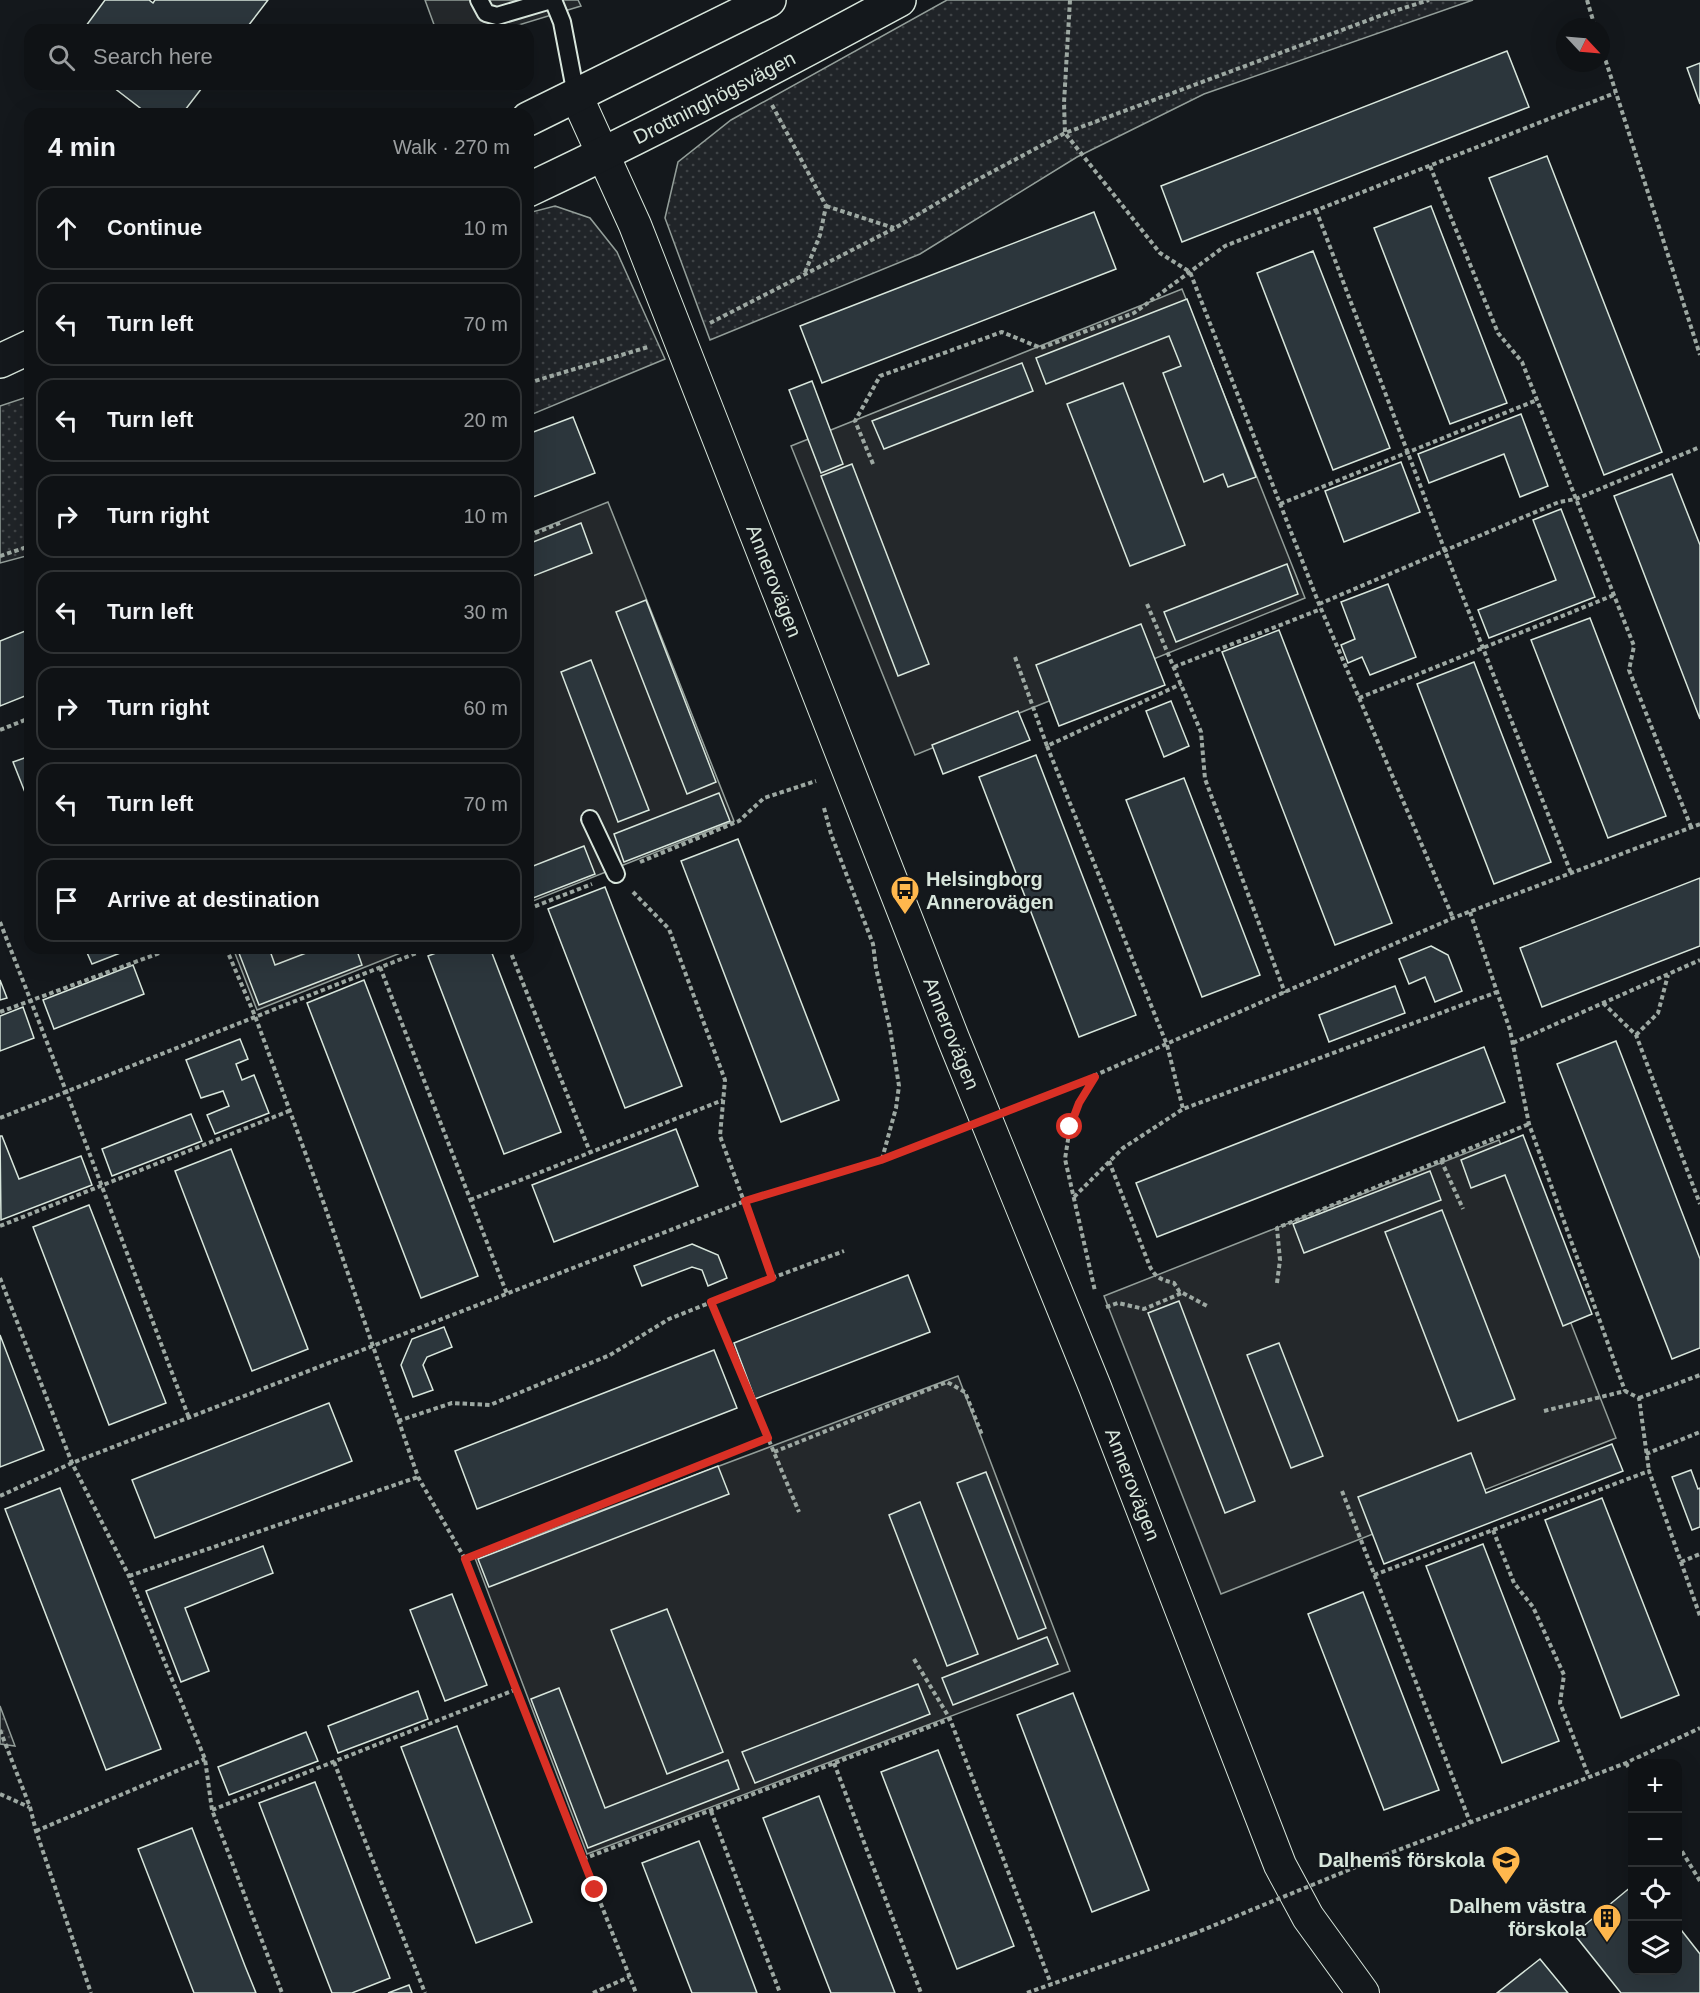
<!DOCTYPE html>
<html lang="en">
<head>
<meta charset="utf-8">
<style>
	body { margin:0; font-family:Helvetica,sans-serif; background:#181b1e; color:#f1f3f6 }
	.controls { position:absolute; right:18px; bottom:18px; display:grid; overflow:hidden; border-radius:12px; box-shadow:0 6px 24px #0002 }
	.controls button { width:54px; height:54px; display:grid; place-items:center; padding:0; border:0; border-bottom:2px solid #2f3234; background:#0f1215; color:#f1f3f6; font:30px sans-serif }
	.compass { position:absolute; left:1556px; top:18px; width:54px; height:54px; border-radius:50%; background:#0f1215; box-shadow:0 6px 24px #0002; rotate:116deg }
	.stop { position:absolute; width:18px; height:18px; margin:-14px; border:4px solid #d93025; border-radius:50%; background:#fff }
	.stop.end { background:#d93025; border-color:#fff; box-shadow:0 2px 6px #0008 }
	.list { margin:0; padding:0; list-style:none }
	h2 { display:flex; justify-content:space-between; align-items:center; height:78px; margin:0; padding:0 24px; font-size:26px }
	h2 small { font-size:20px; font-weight:400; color:#9b9ea0 }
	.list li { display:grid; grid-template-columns:39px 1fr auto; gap:18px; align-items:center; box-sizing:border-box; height:84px; margin:0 12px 12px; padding:0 12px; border:2px solid #2f3234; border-radius:18px }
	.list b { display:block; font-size:22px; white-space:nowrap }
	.list em { font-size:20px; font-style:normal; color:#9b9ea0 }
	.icon { flex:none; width:33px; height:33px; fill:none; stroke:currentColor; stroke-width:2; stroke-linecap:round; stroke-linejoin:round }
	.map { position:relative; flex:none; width:1700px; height:1993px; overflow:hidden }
	.search { position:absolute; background:#0f1215; box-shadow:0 6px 24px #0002; left:24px; top:24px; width:510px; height:66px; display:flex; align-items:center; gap:15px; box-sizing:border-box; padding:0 21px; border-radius:18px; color:#9b9ea0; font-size:22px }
	.panel { position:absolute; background:#0f1215; box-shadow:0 6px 24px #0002; left:24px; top:108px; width:510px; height:846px; border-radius:18px }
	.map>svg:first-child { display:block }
	.park { fill:url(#park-dots); stroke:#939e99; stroke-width:1.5 }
	.parking { fill:#24282b; stroke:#939e99; stroke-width:1.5 }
	.building { fill:#2c363c; stroke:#d8e6dc; stroke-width:1.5 }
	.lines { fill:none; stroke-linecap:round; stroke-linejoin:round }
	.lane-casing { stroke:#d8e6dc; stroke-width:20 }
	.street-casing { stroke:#d8e6dc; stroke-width:34 }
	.secondary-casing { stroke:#d8e6dc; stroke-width:36 }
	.path { stroke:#9da8a2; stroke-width:4; stroke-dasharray:4.5 3; stroke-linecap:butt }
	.lane { stroke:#14181c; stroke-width:16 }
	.street { stroke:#14181c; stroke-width:32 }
	.secondary { stroke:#14181c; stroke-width:33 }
	.path-bridge { stroke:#9da8a2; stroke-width:4; stroke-dasharray:4.5 3; stroke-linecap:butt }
	.route { stroke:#d93025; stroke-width:8 }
	.labels { text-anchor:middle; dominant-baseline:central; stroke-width:4.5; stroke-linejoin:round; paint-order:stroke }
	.street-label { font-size:20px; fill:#d8e6dc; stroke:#14181c }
	.poi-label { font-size:20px; font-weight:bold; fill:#d8e6dc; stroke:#14181c; text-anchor:end }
</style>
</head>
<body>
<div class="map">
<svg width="1700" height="1993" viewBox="0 0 1700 1993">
	<defs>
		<pattern id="park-dots" width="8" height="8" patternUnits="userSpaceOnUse" patternTransform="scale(1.5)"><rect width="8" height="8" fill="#202428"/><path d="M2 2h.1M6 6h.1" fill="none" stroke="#404447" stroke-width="1.8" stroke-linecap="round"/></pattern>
	</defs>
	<rect width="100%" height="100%" fill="#14181c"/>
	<g class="park">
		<path d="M947,0H1473L1204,94L1077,157L920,254L710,340L665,218L678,162L731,120Z"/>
		<path d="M555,206L590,218L617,252L665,359L528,416V213Z"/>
		<path d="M30,396V555L0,563V406Z"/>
		<path d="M0,1706L15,1746L0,1744Z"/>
	</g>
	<g class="parking">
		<path d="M425,0H578L581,6L502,30H436Z"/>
		<path d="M1182,289L1305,598L915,755L791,446Z"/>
		<path d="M608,502L734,821L528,903V534Z"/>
		<path d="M233,948H413L257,1010Z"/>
		<path d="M1499,1140L1616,1438L1221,1594L1104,1296Z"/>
		<path d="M958,1376L1070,1671L587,1854L475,1558Z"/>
	</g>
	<g class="building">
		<path d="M105,0H149L153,3L155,0H268L245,30H83Z"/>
		<path d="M1507,51L1529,107L1182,242L1161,186Z"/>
		<path d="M1700,63V104L1687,68Z"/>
		<path d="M109,84H205L182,114H148Z"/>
		<path d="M1547,156L1662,452L1604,475L1489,178Z"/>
		<path d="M1431,206L1507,403L1450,424L1374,228Z"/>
		<path d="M1094,212L1116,269L822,383L800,326Z"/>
		<path d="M1313,251L1390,448L1333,470L1257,273Z"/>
		<path d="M1187,299L1256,477L1228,487L1223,474L1204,482L1163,373L1181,366L1169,336L1046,384L1036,358Z"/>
		<path d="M1022,363L1033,391L884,449L872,421Z"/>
		<path d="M812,381L843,464L821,473L789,390Z"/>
		<path d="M1123,383L1185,545L1130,566L1067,404Z"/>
		<path d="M1521,414L1548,486L1520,497L1504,454L1429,483L1418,454Z"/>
		<path d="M573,417L595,473L528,499V434Z"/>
		<path d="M1401,462L1420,512L1344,542L1325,491Z"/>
		<path d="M852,464L929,664L898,676L821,476Z"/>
		<path d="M1672,474L1700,545V719L1614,496Z"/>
		<path d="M1561,509L1595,597L1489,638L1478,610L1556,580L1533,520Z"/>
		<path d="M581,523L592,553L528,578V544Z"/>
		<path d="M1287,564L1298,594L1176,642L1164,612Z"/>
		<path d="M1388,584L1416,657L1370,675L1362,657L1348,663L1341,645L1355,639L1341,602Z"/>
		<path d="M646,600L716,782L687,794L616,612Z"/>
		<path d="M1590,618L1666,816L1608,838L1531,640Z"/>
		<path d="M1141,624L1165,685L1059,726L1036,665Z"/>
		<path d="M30,629V694L0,706V641Z"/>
		<path d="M1279,630L1392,923L1335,945L1222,652Z"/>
		<path d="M591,660L649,810L618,822L561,672Z"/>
		<path d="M1474,662L1551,862L1494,884L1417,684Z"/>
		<path d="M1171,701L1189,746L1164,757L1146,711Z"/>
		<path d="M1018,711L1030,740L943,774L932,745Z"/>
		<path d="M1036,755L1136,1015L1079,1037L979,777Z"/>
		<path d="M30,756V805L13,762Z"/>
		<path d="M1184,778L1260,975L1202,997L1126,800Z"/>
		<path d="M719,793L730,821L624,862L614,834Z"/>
		<path d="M738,839L839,1100L781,1122L681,861Z"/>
		<path d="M584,846L595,874L528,900V868Z"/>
		<path d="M1700,878V946L1542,1007L1520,948Z"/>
		<path d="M605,887L682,1086L625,1108L548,909Z"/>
		<path d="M1431,946L1448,955L1462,991L1435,1002L1425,977L1409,984L1399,959Z"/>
		<path d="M85,948H133L92,964Z"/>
		<path d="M237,948H269L275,965L319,948H356L362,965L259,1005Z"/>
		<path d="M449,948H490L561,1132L504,1154L428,956Z"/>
		<path d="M133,965L144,994L54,1029L43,1000Z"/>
		<path d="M0,980L7,998L0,1000Z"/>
		<path d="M364,980L478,1276L421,1298L307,1003Z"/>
		<path d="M1395,986L1405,1013L1329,1042L1319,1015Z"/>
		<path d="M23,1007L34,1038L0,1051V1016Z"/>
		<path d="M240,1039L248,1059L236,1064L242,1080L254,1075L269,1113L215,1134L207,1115L229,1106L223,1091L201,1098L186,1060Z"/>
		<path d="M1616,1041L1700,1259V1348L1672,1359L1557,1064Z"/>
		<path d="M1484,1047L1505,1102L1157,1237L1136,1183Z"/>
		<path d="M191,1114L202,1141L112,1176L102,1149Z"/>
		<path d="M676,1129L698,1186L554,1242L532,1185Z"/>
		<path d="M1523,1135L1592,1314L1563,1326L1505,1175L1471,1188L1461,1160Z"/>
		<path d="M0,1136H2L19,1179L81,1156L92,1185L1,1220Z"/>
		<path d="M231,1149L308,1349L252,1371L175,1171Z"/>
		<path d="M1430,1171L1441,1200L1304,1253L1293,1224Z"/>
		<path d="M89,1205L166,1403L109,1425L33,1227Z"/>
		<path d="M1442,1210L1515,1399L1458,1421L1385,1232Z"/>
		<path d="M692,1244L718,1255L727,1278L708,1286L702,1270L692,1267L642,1286L634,1266Z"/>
		<path d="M908,1275L930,1332L755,1399L734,1343Z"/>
		<path d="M1179,1301L1255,1501L1225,1513L1148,1313Z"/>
		<path d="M444,1327L452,1347L427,1357L423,1365L433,1390L413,1397L401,1365L412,1339Z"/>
		<path d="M0,1335L44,1450L0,1467Z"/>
		<path d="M1279,1343L1323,1456L1291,1468L1247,1355Z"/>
		<path d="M714,1350L737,1408L477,1509L455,1451Z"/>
		<path d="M329,1403L352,1461L155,1538L132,1480Z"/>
		<path d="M1612,1444L1623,1471L1384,1564L1358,1497L1471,1453L1486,1493Z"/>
		<path d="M718,1466L729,1494L489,1587L478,1559Z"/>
		<path d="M1691,1470L1698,1489L1700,1488V1527L1692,1530L1672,1477Z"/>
		<path d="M986,1472L1046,1628L1018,1639L957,1483Z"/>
		<path d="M60,1488L161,1749L106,1770L5,1509Z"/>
		<path d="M1602,1498L1679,1695L1621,1718L1545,1520Z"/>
		<path d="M920,1502L978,1654L947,1666L889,1515Z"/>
		<path d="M1483,1544L1559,1741L1502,1763L1426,1566Z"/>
		<path d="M263,1546L273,1573L185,1608L209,1671L181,1682L146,1591Z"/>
		<path d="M1363,1592L1439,1790L1384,1810L1308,1614Z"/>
		<path d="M452,1594L487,1685L445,1701L410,1610Z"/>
		<path d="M667,1609L723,1752L667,1774L611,1630Z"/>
		<path d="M1047,1637L1058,1664L953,1705L942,1678Z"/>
		<path d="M918,1684L930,1714L755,1783L742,1752Z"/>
		<path d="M559,1688L605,1808L728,1760L739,1789L588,1848L531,1699Z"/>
		<path d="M418,1691L428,1719L338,1753L328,1726Z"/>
		<path d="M1073,1693L1149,1890L1092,1912L1017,1715Z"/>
		<path d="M457,1726L532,1922L476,1943L401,1747Z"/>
		<path d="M306,1732L318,1761L229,1795L218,1767Z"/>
		<path d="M938,1750L1014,1946L957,1969L881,1772Z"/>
		<path d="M315,1782L390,1978L352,1993H332L259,1803Z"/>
		<path d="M819,1796L840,1851L895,1993H831L763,1818Z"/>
		<path d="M192,1828L245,1966L256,1993H194L138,1849Z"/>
		<path d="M699,1841L721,1898L757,1993H692L642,1863Z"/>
		<path d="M1632,1886V1970H1678V1926L1700,1954V1993H1621L1574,1934Z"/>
		<path d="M1540,1959L1568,1993H1497Z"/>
		<path d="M409,1985L412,1993H388Z"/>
	</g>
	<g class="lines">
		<g class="lane-casing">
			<g id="lane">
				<path d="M479,0L486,13L497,16L551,0"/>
				<path d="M553,0L562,22L576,95"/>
				<path d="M590,819L616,874"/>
			</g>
		</g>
		<g class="street-casing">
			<g id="street">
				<path id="s1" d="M576,95L635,225L953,1038L1095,1387L1280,1865L1308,1917L1363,1993"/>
			</g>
		</g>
		<g class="secondary-casing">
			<g id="secondary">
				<path d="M528,119L769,0"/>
				<path id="s2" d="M528,190C654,131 777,66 899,0"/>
				<path d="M0,361L30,347"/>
			</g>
		</g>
		<g class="path">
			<path d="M1070,0L1064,103L1065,133L1160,253L1190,272L1319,604L1453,918"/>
			<path d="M1587,0L1595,27"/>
			<path d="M1601,46L1700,355"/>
			<path d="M772,105L826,206L820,235L804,275"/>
			<path d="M1430,166L1498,333L1522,362L1537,400L1634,646L1629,670L1691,827"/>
			<path d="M826,206L894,228"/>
			<path d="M1316,210L1445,551L1571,873"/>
			<path d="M710,323L895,228L973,182L1065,133L1385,14L1429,0"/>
			<path d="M528,383L648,347"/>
			<path d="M873,464L855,421L880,376L1002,332L1041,348L1134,313L1225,246L1615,93"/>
			<path d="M1280,504L1537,400"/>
			<path d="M528,536L560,523"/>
			<path d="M0,556L30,546"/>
			<path d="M1147,604L1201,732L1205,779L1285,993"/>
			<path d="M1319,604L1559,502L1576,499L1700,447"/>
			<path d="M1015,657L1047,746L1181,684"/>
			<path d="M1174,667L1321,609"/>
			<path d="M1359,698L1614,595"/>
			<path d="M0,730L30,718"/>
			<path d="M1047,746L1167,1045L1183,1109"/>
			<path d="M824,808L831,834L873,944L876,968L890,1029L899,1086L896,1108L882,1159"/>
			<path d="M640,862L739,821L764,798L816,781"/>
			<path d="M633,892L669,929L725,1080L720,1136L772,1278L844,1251"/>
			<path d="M528,909L592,884"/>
			<path d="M1470,912L1510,1030L1529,1124L1625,1391"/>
			<path d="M0,922L66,1091L189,1418"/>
			<path d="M226,948L255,1016L324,1204L418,1477L465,1559L636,1993"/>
			<path d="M509,948L590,1152"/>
			<path d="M380,967L507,1294"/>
			<path d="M1603,1003L1636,1035L1700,1204"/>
			<path d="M0,1012L173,948"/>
			<path d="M1636,1035L1658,1013L1668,975"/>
			<path d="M1513,1043L1700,960"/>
			<path d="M1095,1077L1079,1103L1070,1127L1065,1159L1095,1291"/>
			<path d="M1073,1085L1453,918L1700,824"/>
			<path d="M0,1118L429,948"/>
			<path d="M1441,1160L1463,1209"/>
			<path d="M1109,1161L1150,1267C1156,1278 1162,1280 1174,1283L1179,1291L1209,1307"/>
			<path d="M1074,1197L1123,1148L1183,1109L1497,992"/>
			<path d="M470,1200L723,1100"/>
			<path d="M0,1226L289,1111"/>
			<path d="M0,1278L72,1463L129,1576L205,1759L212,1810L282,1993"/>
			<path d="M1277,1283L1280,1260L1277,1228L1529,1124"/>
			<path d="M711,1302L799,1512"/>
			<path d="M1106,1307L1118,1303L1144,1309L1182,1293"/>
			<path d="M1639,1398L1700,1375"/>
			<path d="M1544,1411L1625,1391L1639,1398L1649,1471"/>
			<path d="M398,1421L452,1403L490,1405L610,1355L669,1319L772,1278"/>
			<path d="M774,1452L947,1382L965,1392L982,1435"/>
			<path d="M1646,1454L1700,1432"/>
			<path d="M1342,1491L1470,1822"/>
			<path d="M0,1496L72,1463L745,1201L897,1154"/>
			<path d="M1493,1530L1514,1583L1533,1607L1564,1675L1560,1703L1589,1777"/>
			<path d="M465,1559L768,1438"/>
			<path d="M1681,1562L1700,1554"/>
			<path d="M1374,1575L1649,1471L1700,1616"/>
			<path d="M129,1576L418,1477"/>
			<path d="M914,1659L950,1719"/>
			<path d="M0,1730L30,1807L36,1831L91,1993"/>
			<path d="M334,1762L425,1993"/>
			<path d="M834,1763L921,1993"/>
			<path d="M1626,1763L1632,1773"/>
			<path d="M0,1794L29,1807"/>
			<path d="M212,1810L517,1689"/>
			<path d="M711,1811L780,1993"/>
			<path d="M36,1831L205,1759"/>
			<path d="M1678,1845L1700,1881"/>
			<path d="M1385,1855L1626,1763L1700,1728"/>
			<path d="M583,1859L950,1719L1051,1984"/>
			<path d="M593,1993L629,1977"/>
			<path d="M1027,1993L1193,1934"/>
		</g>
		<use href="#lane" class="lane"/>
		<use href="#street" class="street"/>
		<use href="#secondary" class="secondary"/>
		<g class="path-bridge">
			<path d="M897,1154L1073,1085"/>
			<path d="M1193,1934L1385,1855"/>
		</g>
	</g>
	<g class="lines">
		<path class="route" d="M595,1890L465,1559L768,1438L711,1302L772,1278L745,1201L881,1160L1095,1077L1079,1103L1070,1127"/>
	</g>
	<defs>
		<g id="bus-pin" transform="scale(1.5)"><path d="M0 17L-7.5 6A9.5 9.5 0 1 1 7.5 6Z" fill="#ffb74d" stroke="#14181c"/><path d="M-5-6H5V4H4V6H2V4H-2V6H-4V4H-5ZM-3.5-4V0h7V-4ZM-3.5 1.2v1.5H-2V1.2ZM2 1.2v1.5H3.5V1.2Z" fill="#111"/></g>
		<g id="school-pin" transform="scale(1.5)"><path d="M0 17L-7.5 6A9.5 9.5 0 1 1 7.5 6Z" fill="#ffb74d" stroke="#14181c"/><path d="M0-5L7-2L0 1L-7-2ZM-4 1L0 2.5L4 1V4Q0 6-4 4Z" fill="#111"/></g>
		<g id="building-pin" transform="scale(1.5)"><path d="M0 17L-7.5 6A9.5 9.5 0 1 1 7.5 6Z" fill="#ffb74d" stroke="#14181c"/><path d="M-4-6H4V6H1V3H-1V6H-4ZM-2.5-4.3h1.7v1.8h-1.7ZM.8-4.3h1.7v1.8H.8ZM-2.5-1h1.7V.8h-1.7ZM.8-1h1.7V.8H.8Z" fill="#111"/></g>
	</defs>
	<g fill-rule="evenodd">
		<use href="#bus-pin" x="905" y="890"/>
		<use href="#school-pin" x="1506" y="1860"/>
		<use href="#building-pin" x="1607" y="1918"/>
	</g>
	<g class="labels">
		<g class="street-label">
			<text stroke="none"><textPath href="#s2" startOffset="208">Drottninghögsvägen</textPath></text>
			<text stroke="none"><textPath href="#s1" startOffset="525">Annerovägen</textPath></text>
			<text stroke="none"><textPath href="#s1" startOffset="1011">Annerovägen</textPath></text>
			<text stroke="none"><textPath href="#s1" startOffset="1497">Annerovägen</textPath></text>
		</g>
		<g class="poi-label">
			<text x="926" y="879" text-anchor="start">Helsingborg<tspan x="926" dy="23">Annerovägen</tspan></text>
			<text x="1485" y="1860">Dalhems förskola</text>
			<text x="1586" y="1906">Dalhem västra<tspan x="1586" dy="23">förskola</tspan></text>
		</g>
	</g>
</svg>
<div class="controls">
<button>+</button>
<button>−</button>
<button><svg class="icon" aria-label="locate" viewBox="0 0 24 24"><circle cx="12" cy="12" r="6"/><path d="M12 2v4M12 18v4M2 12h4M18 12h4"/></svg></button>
<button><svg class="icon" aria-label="layers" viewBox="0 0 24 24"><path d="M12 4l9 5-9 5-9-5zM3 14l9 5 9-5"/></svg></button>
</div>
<svg class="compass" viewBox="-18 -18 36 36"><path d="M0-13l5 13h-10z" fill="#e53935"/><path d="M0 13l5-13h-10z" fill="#9b9ea0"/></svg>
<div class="stop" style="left:1070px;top:1127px"></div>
<div class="stop end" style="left:595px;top:1890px"></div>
<div class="search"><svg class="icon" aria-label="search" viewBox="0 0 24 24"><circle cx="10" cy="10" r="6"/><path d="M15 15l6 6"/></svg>Search here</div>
<section class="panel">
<h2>4 min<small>Walk · 270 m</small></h2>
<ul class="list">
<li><svg class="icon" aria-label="ahead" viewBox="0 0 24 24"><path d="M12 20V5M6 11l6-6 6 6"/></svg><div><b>Continue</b></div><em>10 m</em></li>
<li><svg class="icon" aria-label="left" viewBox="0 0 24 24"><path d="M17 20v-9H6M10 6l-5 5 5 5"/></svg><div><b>Turn left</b></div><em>70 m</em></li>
<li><svg class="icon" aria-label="left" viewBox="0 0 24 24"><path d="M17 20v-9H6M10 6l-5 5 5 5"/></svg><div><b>Turn left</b></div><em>20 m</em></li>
<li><svg class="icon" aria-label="right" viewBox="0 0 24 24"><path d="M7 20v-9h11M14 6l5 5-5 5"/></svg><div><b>Turn right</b></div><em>10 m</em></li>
<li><svg class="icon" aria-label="left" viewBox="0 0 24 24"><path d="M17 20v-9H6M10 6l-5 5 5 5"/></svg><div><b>Turn left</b></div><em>30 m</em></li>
<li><svg class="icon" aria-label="right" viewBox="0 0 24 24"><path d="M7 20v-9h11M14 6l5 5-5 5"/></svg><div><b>Turn right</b></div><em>60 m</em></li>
<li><svg class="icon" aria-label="left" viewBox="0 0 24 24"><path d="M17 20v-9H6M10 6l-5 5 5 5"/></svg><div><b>Turn left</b></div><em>70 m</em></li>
<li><svg class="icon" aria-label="arrive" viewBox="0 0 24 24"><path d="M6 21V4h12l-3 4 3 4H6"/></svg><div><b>Arrive at destination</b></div></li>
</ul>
</section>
</div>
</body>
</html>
